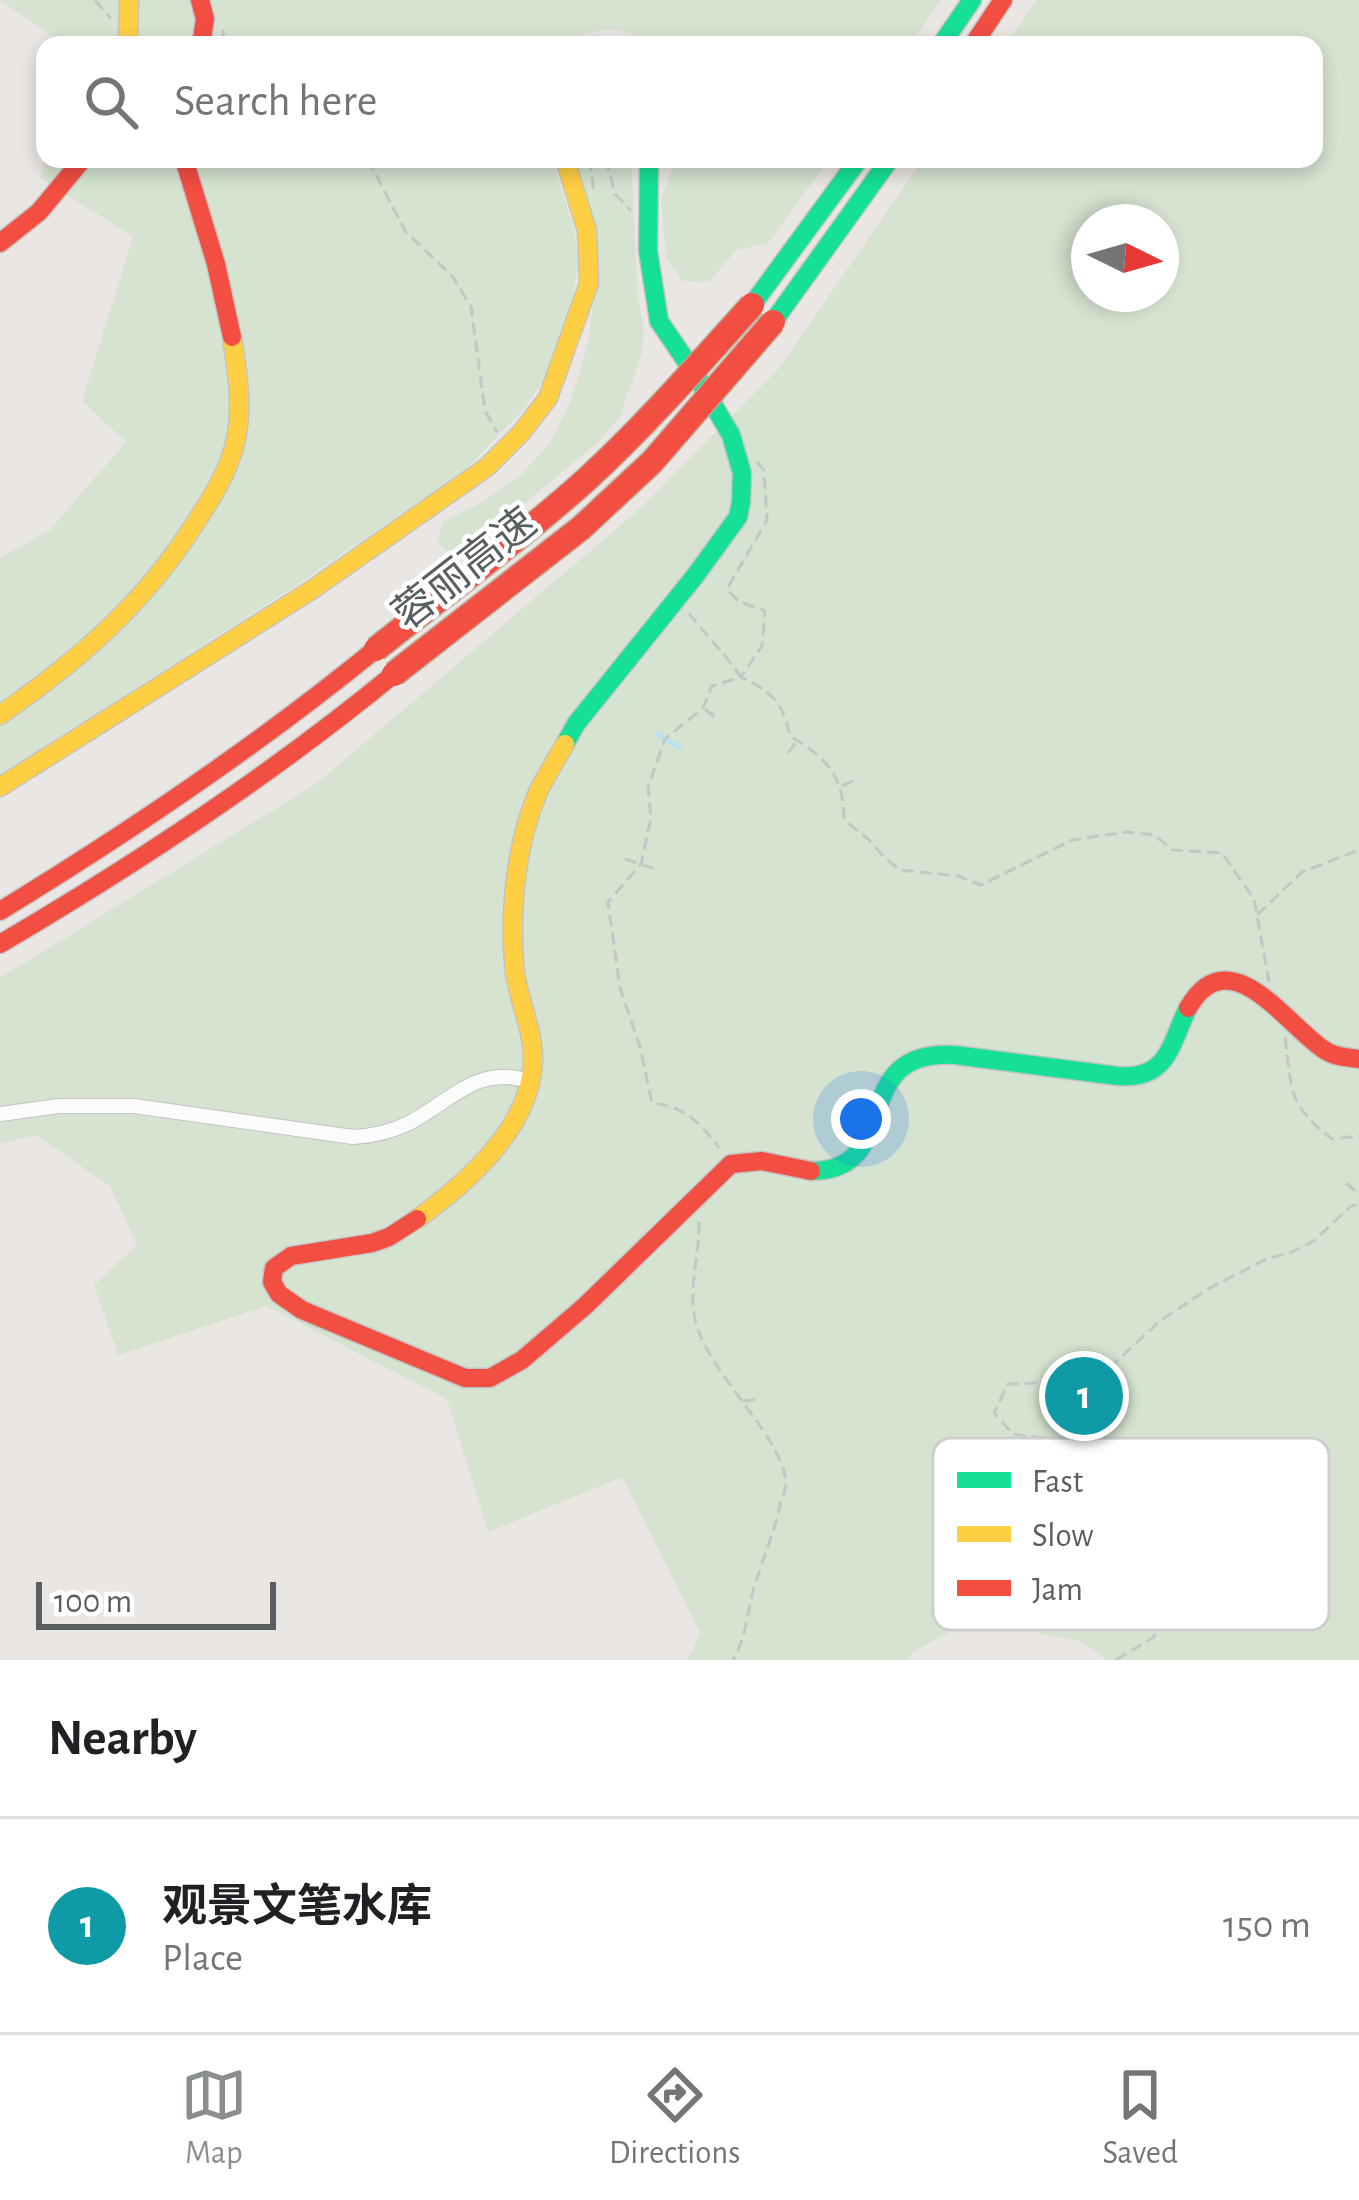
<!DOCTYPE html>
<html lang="en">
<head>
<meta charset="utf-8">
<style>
	body { margin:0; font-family:"Alegreya Sans","Noto Sans SC",sans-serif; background:#f2f2f2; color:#202124 }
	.compass { position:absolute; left:1071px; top:204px; width:108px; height:108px; border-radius:50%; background:#fff; box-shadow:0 6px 18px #0003; rotate:95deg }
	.scale { position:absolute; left:36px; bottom:30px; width:240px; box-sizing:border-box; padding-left:12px; border:6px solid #595e60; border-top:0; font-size:33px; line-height:42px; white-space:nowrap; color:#595e60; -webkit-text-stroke:9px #fff; paint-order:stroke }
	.you { position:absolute; left:861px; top:1119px; width:42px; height:42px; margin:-30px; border:9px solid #fff; border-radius:50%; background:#1a73e8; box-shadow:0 0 0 18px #1a73e833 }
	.badge { display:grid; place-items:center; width:78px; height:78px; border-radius:50%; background:#8b8e8e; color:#fff; font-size:39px; font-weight:700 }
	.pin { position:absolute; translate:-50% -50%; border:6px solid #fff; box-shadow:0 3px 12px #0006 }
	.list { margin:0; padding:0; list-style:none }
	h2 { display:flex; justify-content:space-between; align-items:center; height:156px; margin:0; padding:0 48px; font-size:51px }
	h2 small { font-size:39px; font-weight:400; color:#757577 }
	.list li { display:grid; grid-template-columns:78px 1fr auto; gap:36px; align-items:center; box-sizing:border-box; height:216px; padding:0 48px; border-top:3px solid #e0e0e0 }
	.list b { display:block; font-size:45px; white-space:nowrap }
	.list p { margin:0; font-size:39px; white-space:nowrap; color:#757577 }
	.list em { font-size:39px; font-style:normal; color:#757577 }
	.icon { flex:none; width:66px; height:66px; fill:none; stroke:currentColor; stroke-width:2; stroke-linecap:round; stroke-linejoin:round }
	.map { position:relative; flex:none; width:1359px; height:1660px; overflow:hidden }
	.search { position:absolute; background:#fff; box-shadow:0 6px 18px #0003; left:36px; right:36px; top:36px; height:132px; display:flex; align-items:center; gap:30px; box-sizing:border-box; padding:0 42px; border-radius:24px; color:#757577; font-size:45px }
	.sheet { height:372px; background:#fff }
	nav { display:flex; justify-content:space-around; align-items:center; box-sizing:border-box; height:168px; border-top:3px solid #e0e0e0; background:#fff; font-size:33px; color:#757577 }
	nav a { display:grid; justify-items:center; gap:6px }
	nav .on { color:#8b8e8e }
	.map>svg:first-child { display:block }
	.green { fill:#d5e3d0; fill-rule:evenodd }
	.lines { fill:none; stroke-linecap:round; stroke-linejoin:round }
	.stream { stroke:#bae1f0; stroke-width:4.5 }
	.street-casing { stroke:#c4c4c4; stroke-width:16 }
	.fast-casing { stroke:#c4c4c4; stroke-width:21 }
	.slow-casing { stroke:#c4c4c4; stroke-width:21 }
	.jam-casing { stroke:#c4c4c4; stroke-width:21 }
	.path { stroke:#c3c7c5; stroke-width:3; stroke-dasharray:12 6; stroke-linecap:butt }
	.street { stroke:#fcfbfb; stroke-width:14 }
	.fast { stroke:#16e098; stroke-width:18 }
	.slow { stroke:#ffcf43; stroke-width:18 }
	.jam { stroke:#f24e42; stroke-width:18 }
	.jam-bridge-casing { stroke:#bcaa95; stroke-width:27; stroke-linecap:butt }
	.jam-bridge { stroke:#f24e42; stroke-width:24 }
	.labels { text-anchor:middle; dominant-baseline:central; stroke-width:9; stroke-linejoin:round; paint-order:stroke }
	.street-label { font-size:42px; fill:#595e60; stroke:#fff }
	.key { fill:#fff; stroke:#cdcfcf; stroke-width:3 }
	.key-label { font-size:33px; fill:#595e60 }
</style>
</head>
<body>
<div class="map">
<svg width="1359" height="1660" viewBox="0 0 1359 1660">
	<rect width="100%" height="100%" fill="#e9e6e3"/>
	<g class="green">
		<path d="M0,0H941L910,45H647C626,21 587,29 563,45H65Z"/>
		<path d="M1037,0H1359V1660H1107L1080,1641L1007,1627L954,1630L914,1651L908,1660H688L700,1633L622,1477L488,1532L447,1399L266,1306L118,1355L94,1285L137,1245L110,1186L36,1135L0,1144V978L316,784L642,507L780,367L923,159H1314V45H1005ZM1089,222H1161V294H1089Z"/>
		<path d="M45,158L552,159L575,232L578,268L571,304L549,373L523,410L465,470L295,586L0,775V558L50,530L126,442L82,401L133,237L41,178Z"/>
		<path d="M574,159H631L638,299L644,327L642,353L619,419L595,445L467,550L447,551L438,542L442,522L481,503L521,475L549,444L571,400L588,344L596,280Z"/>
		<path d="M676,159H829L768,243L736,250L709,282L683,281L666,258L661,199Z"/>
	</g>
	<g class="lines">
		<path class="stream" d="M657,734L680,748"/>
		<g class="street-casing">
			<path id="street" d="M0,1114L59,1106H134L353,1137C372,1136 391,1132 409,1123C451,1101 479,1063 530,1082"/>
		</g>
		<g class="fast-casing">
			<g id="fast">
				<path d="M941,45L972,0"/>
				<path d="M752,305L859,159"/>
				<path d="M773,322L890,159"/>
				<path d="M565,744L576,724L695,576L738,517L741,502L742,473L731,435L695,374L659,321L648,251L649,159"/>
				<path d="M811,1171C906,1171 844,1048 955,1055L1118,1076C1168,1080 1170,1045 1188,1008"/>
			</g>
		</g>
		<g class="slow-casing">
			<g id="slow">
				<path d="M128,45L129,0"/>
				<path d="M0,715C78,661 145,603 196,522C213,496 230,469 236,439C243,406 237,370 232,337"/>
				<path d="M0,787L313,589L487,467L521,433L548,398L589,283L587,231L565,159"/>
				<path d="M417,1219C467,1183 530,1128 533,1062C534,1028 516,997 514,963C510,907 516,844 538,792C546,776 556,760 565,744"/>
			</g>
		</g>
		<g class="jam-casing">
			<g id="jam">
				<path d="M200,0L205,19L201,45"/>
				<path d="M973,45L1003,0"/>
				<path d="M184,159L216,264L232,337"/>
				<path d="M0,243L39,212L83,159"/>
				<path d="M0,911C131,831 257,746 376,649"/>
				<path d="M0,944C138,863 270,776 394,674"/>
				<path d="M1188,1008C1229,937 1285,1023 1323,1049C1334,1057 1346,1057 1359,1059"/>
				<path d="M417,1219L389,1237L372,1243L291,1256L274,1268L272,1282L279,1294L302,1310L465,1378H490L522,1360L585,1306L731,1164L762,1161L811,1171"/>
			</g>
		</g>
		<g class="path">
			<path d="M95,0L111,19"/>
			<path d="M223,30L224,45"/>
			<path d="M368,159L405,231L453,277L471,307L485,411L497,432"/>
			<path d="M590,159L594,193"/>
			<path d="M606,159L615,194L631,211"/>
			<path d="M757,462L764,470L767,520L727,589L738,601L765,611L762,646L741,677C772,692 783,702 790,736C827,758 844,776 844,820L868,839L885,858L900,870L958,876L981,885L1072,840L1126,832L1154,835L1173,850L1222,853L1254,899L1269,982"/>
			<path d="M689,613C706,636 725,653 741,677L712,686L703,708L665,739L648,787L651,818L641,864L608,902L620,988L640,1047L652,1103C685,1107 699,1121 719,1148"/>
			<path d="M705,709L715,717"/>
			<path d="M788,753L796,742"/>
			<path d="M842,786L853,781"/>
			<path d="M625,859L655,869"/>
			<path d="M1257,915L1302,872L1359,850"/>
			<path d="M1285,1037C1292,1090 1287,1104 1332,1139L1359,1136"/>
			<path d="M1346,1183L1359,1194"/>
			<path d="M699,1222C700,1255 687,1290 696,1323C709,1374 783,1436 786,1483C786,1490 783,1495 781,1501C775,1529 765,1554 756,1581C747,1607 748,1635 733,1660"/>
			<path d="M743,1401L760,1399"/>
			<path d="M1235,1482L1193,1462L1159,1453L1013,1434L994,1413L1008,1384L1095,1381L1160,1321L1208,1289L1266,1259L1292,1252L1314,1241L1351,1206L1359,1204"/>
			<path d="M1116,1660L1154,1637L1161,1584L1188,1585C1146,1562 1127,1560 1112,1511L1138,1507L1174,1459"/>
		</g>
		<use href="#street" class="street"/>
		<use href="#fast" class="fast"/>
		<use href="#slow" class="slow"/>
		<use href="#jam" class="jam"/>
		<g class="jam-bridge-casing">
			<g id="jam-bridge">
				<path d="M376,649C446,593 519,540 586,480C645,426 698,365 752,305"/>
				<path d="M394,674L581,528L652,462L773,322"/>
			</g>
		</g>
		<use href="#jam-bridge" class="jam-bridge"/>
	</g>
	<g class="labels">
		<g class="street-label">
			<text transform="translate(465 569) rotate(-38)">蓉丽高速</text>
		</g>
	</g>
	<rect x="933" y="1438" width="396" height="192" rx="18" class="key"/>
	<rect x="957" y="1472" width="54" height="16" fill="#16e098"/>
	<rect x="957" y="1526" width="54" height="16" fill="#ffcf43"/>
	<rect x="957" y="1580" width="54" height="16" fill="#f24e42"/>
	<g class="key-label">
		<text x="1032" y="1492">Fast</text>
		<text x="1032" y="1546">Slow</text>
		<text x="1032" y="1600">Jam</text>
	</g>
</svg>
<svg class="compass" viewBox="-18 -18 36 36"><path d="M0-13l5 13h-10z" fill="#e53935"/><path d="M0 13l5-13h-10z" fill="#757577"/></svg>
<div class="scale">100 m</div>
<div class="you"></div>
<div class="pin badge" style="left:1084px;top:1396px;background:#0f9aa8">1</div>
<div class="search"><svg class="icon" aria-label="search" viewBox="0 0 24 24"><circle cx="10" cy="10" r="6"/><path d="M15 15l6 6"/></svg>Search here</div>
</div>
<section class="sheet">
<h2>Nearby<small></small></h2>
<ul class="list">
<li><span class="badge" style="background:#0f9aa8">1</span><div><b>观景文笔水库</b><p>Place</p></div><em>150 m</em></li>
</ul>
</section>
<nav>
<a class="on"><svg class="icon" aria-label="map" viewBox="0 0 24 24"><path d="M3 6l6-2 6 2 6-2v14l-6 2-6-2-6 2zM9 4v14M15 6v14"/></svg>Map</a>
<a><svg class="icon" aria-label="directions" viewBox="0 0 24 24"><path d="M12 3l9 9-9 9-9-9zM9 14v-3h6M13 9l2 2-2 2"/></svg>Directions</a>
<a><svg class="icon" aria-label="saved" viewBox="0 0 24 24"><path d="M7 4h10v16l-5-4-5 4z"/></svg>Saved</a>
</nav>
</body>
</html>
